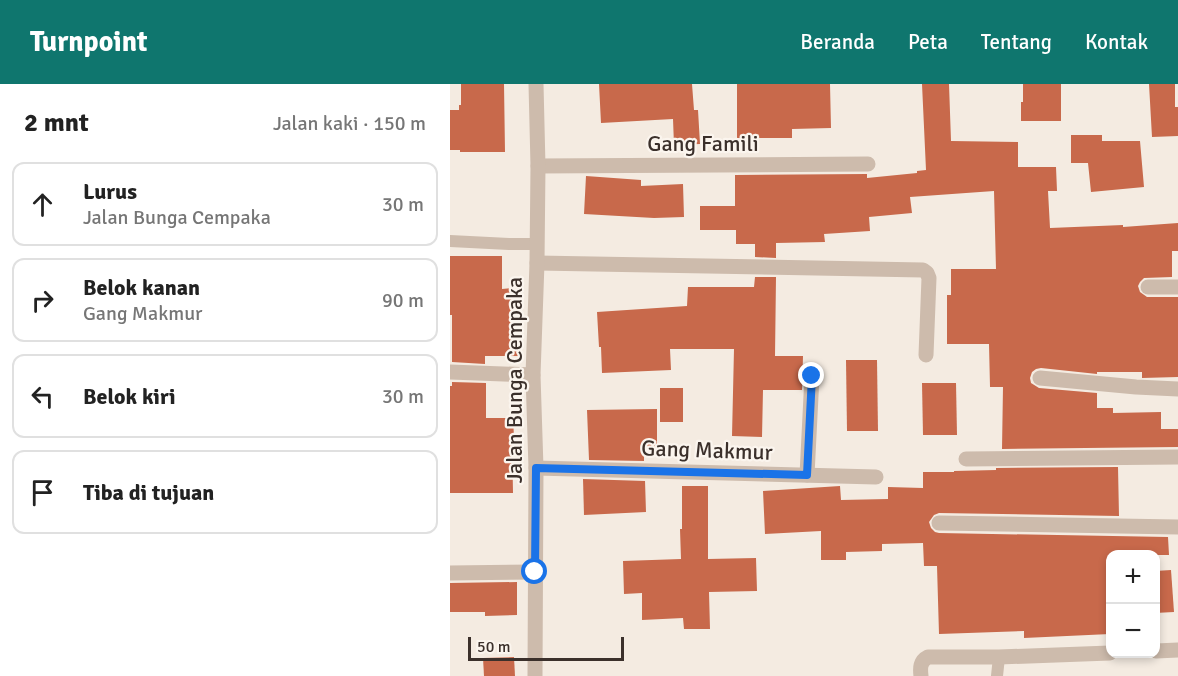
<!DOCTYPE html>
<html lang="id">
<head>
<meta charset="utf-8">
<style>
	body { margin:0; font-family:Signika,sans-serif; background:#f6f6f6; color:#222 }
	.controls { position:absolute; right:18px; bottom:18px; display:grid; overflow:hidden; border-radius:12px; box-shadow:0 3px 9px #0003 }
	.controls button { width:54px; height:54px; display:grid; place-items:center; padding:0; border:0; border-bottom:2px solid #e0e0e0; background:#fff; color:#222; font:30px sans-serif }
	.scale { position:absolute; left:18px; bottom:15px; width:156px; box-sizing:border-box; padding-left:6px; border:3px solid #3b302b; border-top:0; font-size:16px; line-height:21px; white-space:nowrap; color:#3b302b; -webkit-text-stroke:4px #fbf5ee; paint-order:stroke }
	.stop { position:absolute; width:18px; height:18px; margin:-14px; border:4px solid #1a73e8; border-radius:50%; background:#fff }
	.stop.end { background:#1a73e8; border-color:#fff; box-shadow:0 2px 6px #0008 }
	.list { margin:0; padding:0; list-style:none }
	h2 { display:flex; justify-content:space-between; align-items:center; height:78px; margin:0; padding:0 24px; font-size:26px }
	h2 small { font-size:20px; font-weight:400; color:#767676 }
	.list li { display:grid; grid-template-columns:39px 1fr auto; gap:18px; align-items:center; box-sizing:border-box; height:84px; margin:0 12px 12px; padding:0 12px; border:2px solid #e0e0e0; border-radius:12px }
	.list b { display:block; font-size:22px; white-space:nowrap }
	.list p { margin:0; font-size:20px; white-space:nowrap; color:#767676 }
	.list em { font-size:20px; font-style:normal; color:#767676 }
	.icon { flex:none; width:33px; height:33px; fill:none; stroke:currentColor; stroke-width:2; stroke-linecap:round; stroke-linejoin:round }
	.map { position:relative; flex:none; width:728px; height:592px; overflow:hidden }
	header { display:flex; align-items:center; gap:36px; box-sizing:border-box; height:84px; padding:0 30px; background:#0f766e; color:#fff }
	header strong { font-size:28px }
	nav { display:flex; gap:33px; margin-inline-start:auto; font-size:21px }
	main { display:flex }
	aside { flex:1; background:#fff }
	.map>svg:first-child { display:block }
	.building { fill:#c8694b }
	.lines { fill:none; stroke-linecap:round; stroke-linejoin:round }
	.service { stroke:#cdbbac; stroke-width:12 }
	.minor { stroke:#cdbbac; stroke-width:15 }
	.tertiary { stroke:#cdbbac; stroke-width:15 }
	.route { stroke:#1a73e8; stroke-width:8 }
	.labels { text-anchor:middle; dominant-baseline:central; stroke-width:4.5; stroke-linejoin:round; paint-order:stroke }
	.street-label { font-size:22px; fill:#3b302b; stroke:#fbf5ee }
</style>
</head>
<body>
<header>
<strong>Turnpoint</strong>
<nav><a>Beranda</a><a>Peta</a><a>Tentang</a><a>Kontak</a></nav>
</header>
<main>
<aside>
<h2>2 mnt<small>Jalan kaki · 150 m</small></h2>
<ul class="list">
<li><svg class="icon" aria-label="ahead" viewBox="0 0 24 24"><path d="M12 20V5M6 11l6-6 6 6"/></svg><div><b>Lurus</b><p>Jalan Bunga Cempaka</p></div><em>30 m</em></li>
<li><svg class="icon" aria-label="right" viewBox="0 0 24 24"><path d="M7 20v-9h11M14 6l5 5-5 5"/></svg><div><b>Belok kanan</b><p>Gang Makmur</p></div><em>90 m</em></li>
<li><svg class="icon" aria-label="left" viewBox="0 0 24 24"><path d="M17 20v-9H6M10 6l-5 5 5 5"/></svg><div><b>Belok kiri</b></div><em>30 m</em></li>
<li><svg class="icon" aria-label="arrive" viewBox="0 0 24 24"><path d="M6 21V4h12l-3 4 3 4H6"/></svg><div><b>Tiba di tujuan</b></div></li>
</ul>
</aside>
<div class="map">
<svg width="728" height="592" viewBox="0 0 728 592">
	<rect width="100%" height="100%" fill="#f4ebe1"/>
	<g class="building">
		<path d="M11,0H54L55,68H10V66H0V26H9V21H11Z"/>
		<path d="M149,0H242L244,26H248L250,60L224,61L223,35L151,39Z"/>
		<path d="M287,0H380L381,44L342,45V54H287Z"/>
		<path d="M472,0H499L501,57L568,58V83H606L607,107H598L600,144L673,141V143L728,139V167H722V193L694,194L690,198L688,202L690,208L697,213H728V293L692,294V288H647V290L591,284L586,285L582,288L580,294L581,299L589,304L647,309V324H663V329L711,328V345H728V363L552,365L553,303H540L539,260H497V211H501V185H546L544,107L460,113L462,129L419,133L420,147L374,150L375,158L326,159V174L305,173V160H286V146H250V122H285V91L417,90V94L467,89V87L476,86Z"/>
		<path d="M573,0H611V37H571V18H573Z"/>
		<path d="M699,0H725V23H728V52L702,53Z"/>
		<path d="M621,51H652V57H690L694,103L641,108L638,79H621Z"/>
		<path d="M136,92L191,96V102L233,100L234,133L204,134L134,130Z"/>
		<path d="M0,172H52V205L64,204V246H70V272H35V280L2,278V231H0Z"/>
		<path d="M305,193H326L325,272H353L352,306H313L312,353L282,352L284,265H220L221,286L152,289L151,263H149L147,228L237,222L238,203H304Z"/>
		<path d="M396,276H427L428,347H397Z"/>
		<path d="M2,298L36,299V334H63L64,353H62L63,409H0V302H2Z"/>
		<path d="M472,299H506L507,351H473Z"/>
		<rect x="210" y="304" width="23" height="34"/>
		<path d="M207,325V367H194V377L139,376L137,326Z"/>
		<path d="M668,383L669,432L489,429L484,431L479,438L481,444L485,448L489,449L718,453L719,471H660V490H659L660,550L574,554V547L489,550L487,482H474L473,459L432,460V467L396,468V476H371V447L315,450L313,407L390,402L391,416L438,415V403L473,404V388H504V387L546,386V384Z"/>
		<path d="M133,395L195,397L196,428L134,431Z"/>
		<path d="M232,402H258V475L306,474L307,507L259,508L260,545H234L233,534L192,536V509L174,510L173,477L231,475L230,445H232Z"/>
		<path d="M721,486L724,528L705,529V487Z"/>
		<path d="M67,498V531L35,532V528H0V499Z"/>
		<path d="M64,573L65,592H34L33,574Z"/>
	</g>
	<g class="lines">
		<g class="service">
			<path d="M0,157L59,160H87"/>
			<path d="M547,592L549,573"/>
		</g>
		<g class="minor">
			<path d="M88,82L418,80"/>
			<path d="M87,179L473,186L477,189L479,194L476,271"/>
			<path d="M698,203H728"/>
			<path d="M0,288L83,291"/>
			<path d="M590,294L686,303L728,305"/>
			<path d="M516,375L728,373"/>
			<path d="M86,384L426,393"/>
			<path d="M357,391L362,292"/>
			<path d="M489,439L728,443"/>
			<path d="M0,489L85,488"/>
			<path d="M706,567L728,566"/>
			<path d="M471,592C470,584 470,577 478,573H549L660,569"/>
		</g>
		<path class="tertiary" d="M85,592L86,384L83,291L87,179L88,82L86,0"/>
	</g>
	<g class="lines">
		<path class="route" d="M85,488L86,384L357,391L362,292"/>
	</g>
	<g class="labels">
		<g class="street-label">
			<text x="253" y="59">Gang Famili</text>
			<text transform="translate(64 296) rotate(-90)">Jalan Bunga Cempaka</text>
			<text transform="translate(257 366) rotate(2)">Gang Makmur</text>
		</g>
	</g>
</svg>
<div class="controls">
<button>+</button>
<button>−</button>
</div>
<div class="scale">50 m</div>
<div class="stop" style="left:85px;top:488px"></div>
<div class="stop end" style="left:362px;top:292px"></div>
</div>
</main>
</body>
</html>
